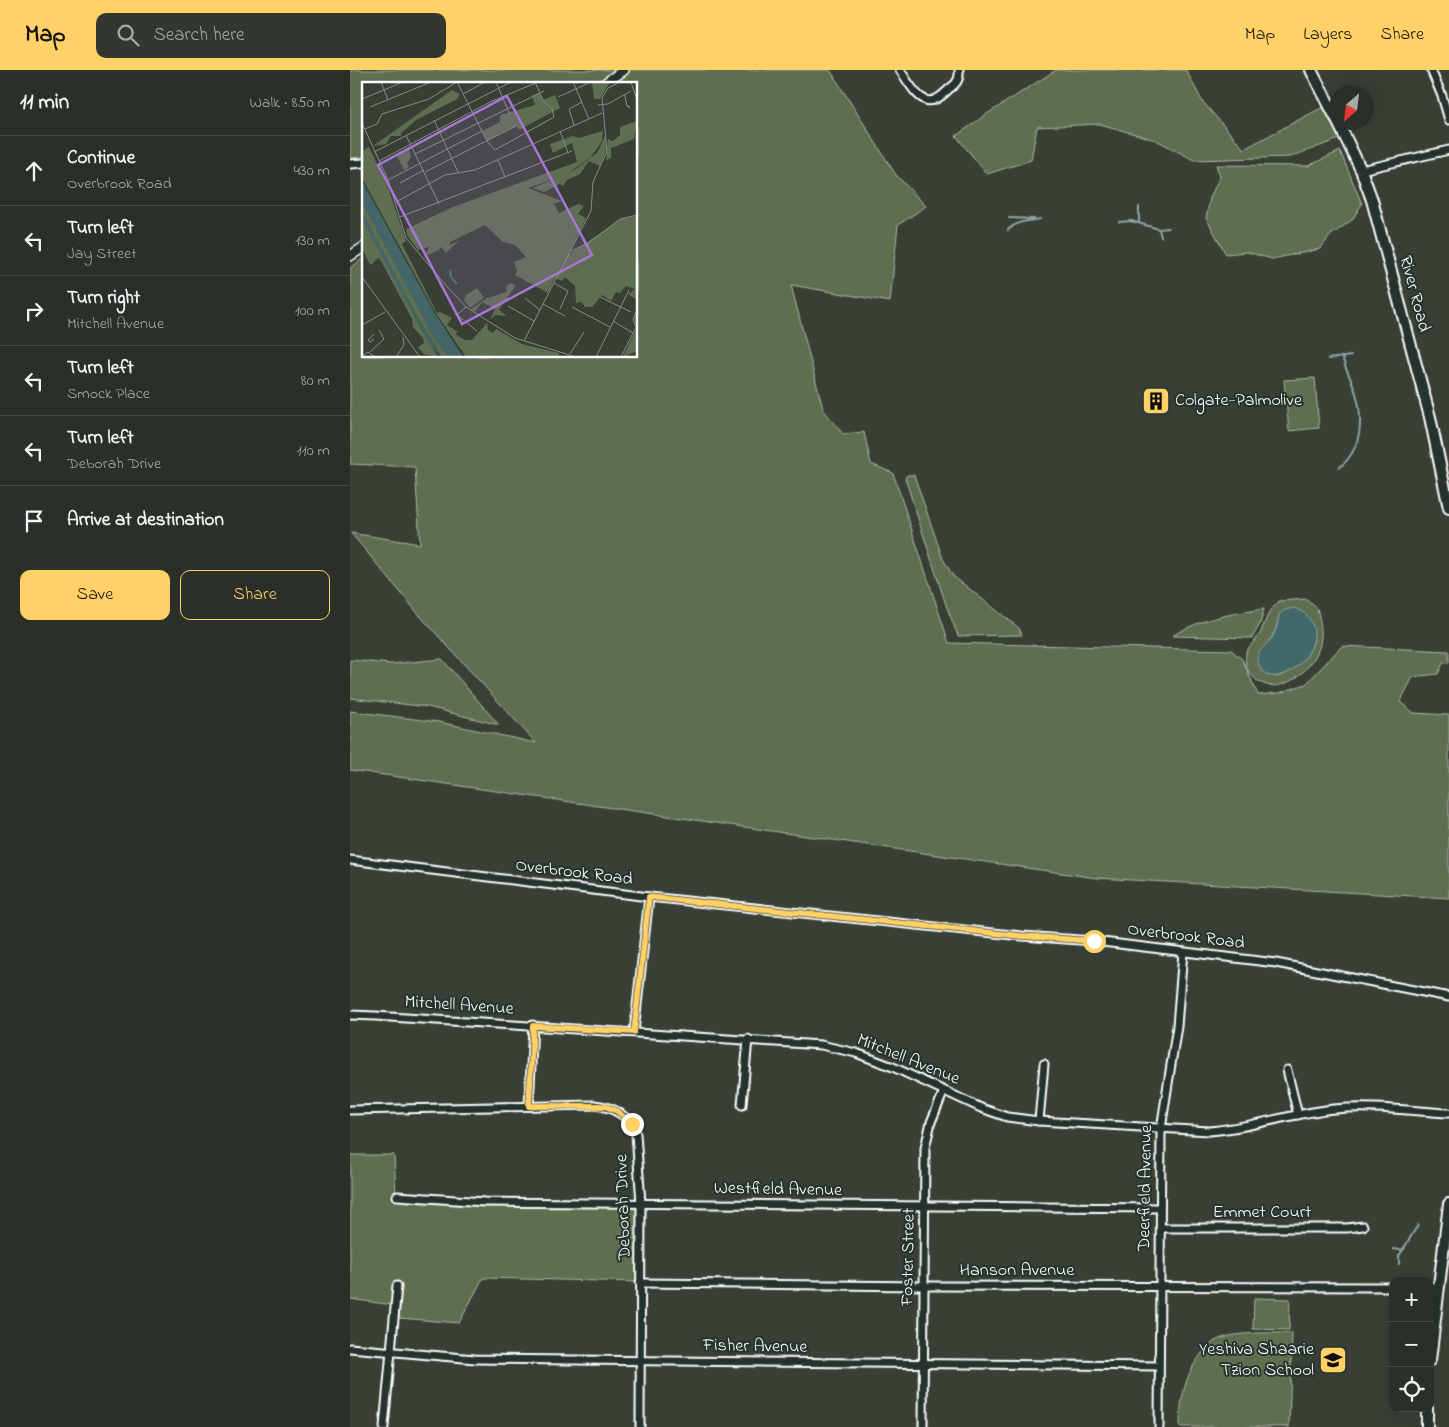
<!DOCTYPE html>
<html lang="en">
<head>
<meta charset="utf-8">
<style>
	body { margin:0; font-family:"Indie Flower",sans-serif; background:#323830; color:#f1f3f6 }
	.controls { position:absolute; right:15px; bottom:15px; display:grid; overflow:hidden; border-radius:10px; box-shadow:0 5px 20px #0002 }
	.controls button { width:45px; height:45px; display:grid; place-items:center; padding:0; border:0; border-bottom:1px solid #464b45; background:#2a3028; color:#f1f3f6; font:25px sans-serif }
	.compass { position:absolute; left:979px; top:15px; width:45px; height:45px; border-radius:50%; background:#2a3028; box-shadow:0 5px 20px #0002; rotate:208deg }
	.stop { position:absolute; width:15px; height:15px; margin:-11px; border:4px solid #ffd166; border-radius:50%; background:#fff }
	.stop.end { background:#ffd166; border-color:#fff; box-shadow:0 1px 5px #0008 }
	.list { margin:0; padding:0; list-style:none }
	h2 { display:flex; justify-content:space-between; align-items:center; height:65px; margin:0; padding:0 20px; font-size:21px }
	h2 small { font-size:16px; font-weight:400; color:#a5a9a8 }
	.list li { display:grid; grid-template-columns:32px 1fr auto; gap:15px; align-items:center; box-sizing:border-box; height:70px; padding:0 20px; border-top:1px solid #464b45 }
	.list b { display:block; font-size:19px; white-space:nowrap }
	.list p { margin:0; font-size:16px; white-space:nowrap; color:#a5a9a8 }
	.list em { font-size:16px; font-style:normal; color:#a5a9a8 }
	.actions { display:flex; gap:10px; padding:15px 20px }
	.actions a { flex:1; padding:11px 0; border:1px solid #ffd166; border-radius:10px; text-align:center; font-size:18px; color:#ffd166 }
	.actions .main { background:#ffd166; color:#111 }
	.icon { flex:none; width:28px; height:28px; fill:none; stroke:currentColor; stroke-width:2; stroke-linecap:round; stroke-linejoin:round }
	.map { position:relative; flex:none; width:1099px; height:1357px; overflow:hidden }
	header { display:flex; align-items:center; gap:30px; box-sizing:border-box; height:70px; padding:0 25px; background:#ffd166; color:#111 }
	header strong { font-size:24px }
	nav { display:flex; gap:28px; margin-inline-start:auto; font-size:18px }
	.search { width:350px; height:45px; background:#323830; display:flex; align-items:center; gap:12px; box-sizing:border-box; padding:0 18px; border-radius:10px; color:#a5a9a8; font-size:19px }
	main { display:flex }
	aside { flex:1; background:#2a3028 }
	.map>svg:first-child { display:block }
	.green { fill:#5e6e50; stroke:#aeb6a8; fill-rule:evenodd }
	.water { fill:#436769; stroke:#8ea4a5 }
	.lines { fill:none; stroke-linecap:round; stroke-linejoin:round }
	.stream { stroke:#8ea4a5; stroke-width:2 }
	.minor-casing { stroke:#fff; stroke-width:11 }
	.tertiary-casing { stroke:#fff; stroke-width:12 }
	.secondary-casing { stroke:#fff; stroke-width:14 }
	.minor { stroke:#26332d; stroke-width:7 }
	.tertiary { stroke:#26332d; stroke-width:9 }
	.secondary { stroke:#26332d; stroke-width:10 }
	.route { stroke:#ffd166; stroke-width:6 }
	.labels { text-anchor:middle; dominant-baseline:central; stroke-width:4; stroke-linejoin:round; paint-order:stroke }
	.street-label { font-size:18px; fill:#fff; stroke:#26332d }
	.poi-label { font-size:18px; fill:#fff; stroke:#26332d; text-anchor:start }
	.inset-river { fill:none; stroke:#436769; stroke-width:2.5 }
	.inset-road { fill:none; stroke:#888c86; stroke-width:1 }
	.view { fill:#a976d5; fill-opacity:0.15; stroke:#a976d5; stroke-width:2.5 }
	.inset-edge { fill:none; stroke:#fff; stroke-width:2.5 }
</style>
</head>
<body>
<header>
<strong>Map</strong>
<div class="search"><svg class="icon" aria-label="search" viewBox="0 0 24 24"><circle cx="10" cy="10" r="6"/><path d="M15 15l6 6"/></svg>Search here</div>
<nav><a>Map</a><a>Layers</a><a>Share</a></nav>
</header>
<main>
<aside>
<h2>11 min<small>Walk · 850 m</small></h2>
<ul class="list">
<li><svg class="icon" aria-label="ahead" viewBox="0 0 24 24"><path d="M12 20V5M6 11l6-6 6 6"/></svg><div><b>Continue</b><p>Overbrook Road</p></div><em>430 m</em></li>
<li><svg class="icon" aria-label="left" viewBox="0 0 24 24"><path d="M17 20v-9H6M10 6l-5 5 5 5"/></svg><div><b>Turn left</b><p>Jay Street</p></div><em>130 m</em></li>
<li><svg class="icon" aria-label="right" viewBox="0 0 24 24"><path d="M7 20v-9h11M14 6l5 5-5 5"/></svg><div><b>Turn right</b><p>Mitchell Avenue</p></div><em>100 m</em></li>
<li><svg class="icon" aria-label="left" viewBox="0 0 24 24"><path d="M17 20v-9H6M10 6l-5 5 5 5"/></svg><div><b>Turn left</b><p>Smock Place</p></div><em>80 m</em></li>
<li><svg class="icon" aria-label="left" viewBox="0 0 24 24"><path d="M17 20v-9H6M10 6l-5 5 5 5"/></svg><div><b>Turn left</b><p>Deborah Drive</p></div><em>110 m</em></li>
<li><svg class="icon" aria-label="arrive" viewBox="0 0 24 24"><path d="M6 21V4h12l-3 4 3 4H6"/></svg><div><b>Arrive at destination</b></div></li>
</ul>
<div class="actions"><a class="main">Save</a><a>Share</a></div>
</aside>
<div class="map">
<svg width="1099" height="1357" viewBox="0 0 1099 1357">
	<rect width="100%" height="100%" fill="#384036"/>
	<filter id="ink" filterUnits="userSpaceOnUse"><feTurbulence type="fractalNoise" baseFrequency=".02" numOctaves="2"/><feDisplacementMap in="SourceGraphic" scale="10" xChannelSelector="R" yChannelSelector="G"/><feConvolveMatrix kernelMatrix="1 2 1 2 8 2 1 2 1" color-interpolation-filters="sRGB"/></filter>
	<g filter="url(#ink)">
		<g class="green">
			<path d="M0,0H480L546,105L576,136L548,155L540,232L441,215L473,339L493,364L514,362L521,394L543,403L599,573L881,580L892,589L908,625L929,623L956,614L992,576L1099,581V593H1093L1088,604L1063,607L1050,632L1064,643L1099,645V828L746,808L0,700V641L89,652L186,673L71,547L1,463L70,474L65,397L0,394V198L14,188V286H286V14H14V87L0,88Z"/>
			<path d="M706,0H836L852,31L894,79L973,37L989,69L940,87L844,90L806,70L750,54L687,57L681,90L637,104L606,66L634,46Z"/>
			<path d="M990,81L1012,134L1002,150L981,165L970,179L922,189L897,182L876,184L856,148L860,128L870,106L866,95L958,96Z"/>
			<path d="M965,308L969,358L939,361L934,310Z"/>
			<path d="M557,405H564L593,489L603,506L669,558L672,565L608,566L596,535L555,408Z"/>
			<path d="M955,529L967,538C971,553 974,568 967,583C958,603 929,626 908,611C903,607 898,603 896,596C895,591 896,585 896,581L910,564L919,542L929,531ZM935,540L964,568C960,587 946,602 926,607L907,589C909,579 918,574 923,565C928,556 926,549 935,540Z"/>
			<path d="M914,539L910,554L902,568L822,566C851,548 881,544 914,539Z"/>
			<path d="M92,589L149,655L78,637L0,628V590L41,594Z"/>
			<path d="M0,1085H44L46,1125L290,1134V1212L133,1208L109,1253L49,1248L50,1236L0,1229Z"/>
			<path d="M904,1228L940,1229L939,1260L903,1259Z"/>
			<path d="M909,1263H942L939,1357H830C830,1330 835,1301 855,1280C859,1277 862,1272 867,1270C880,1264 895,1264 909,1263Z"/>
		</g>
		<path class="water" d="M944,538C956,542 963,550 964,563C965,596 914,625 908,591C906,580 918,574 923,566C926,560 929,550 929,544L935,540Z"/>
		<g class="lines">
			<g class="stream">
				<path d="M659,148L684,149"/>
				<path d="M769,152L781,151L809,159L818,158"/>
				<path d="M789,152V137"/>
				<path d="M809,159L811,167"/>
				<path d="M658,160C667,151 678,151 690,149"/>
				<path d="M978,289L1001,286"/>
				<path d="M989,398C1015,377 1014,341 1002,312C998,304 995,297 992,287"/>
				<path d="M1043,1179L1051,1180L1055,1178"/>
				<path d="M1049,1194V1186L1068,1155"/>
			</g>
			<g class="minor-casing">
				<g id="minor">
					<path d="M550,0C557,10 571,38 586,29C591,27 595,23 599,19C606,14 610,10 609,0"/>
					<path d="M1081,0L1092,26L1099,50"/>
					<path d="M0,94L14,93"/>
					<path d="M1011,100L1099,80"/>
					<path d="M0,790L299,827L672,866L744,871L926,893L1099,927"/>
					<path d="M0,945L25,946L471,975L506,983L543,997L631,1038L657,1047L689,1051L859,1061C901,1058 942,1043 984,1039C1022,1035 1061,1041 1099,1043"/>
					<path d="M284,962L299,827"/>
					<path d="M937,1000L948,1045"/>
					<path d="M392,1035L398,969"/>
					<path d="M179,1036L183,955"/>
					<path d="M0,1040L244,1035C264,1037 279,1045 286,1064L291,1133L290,1357"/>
					<path d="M689,1051L694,994"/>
					<path d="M47,1126L135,1132L810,1138"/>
					<path d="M811,1158H997L1013,1156"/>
					<path d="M290,1213L574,1216L1043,1217"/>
					<path d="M1080,1217L1089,1218"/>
					<path d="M0,1278L125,1289L809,1296"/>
					<path d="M34,1357L47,1216"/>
					<path d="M573,1357L575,1078L581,1052L594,1021"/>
					<path d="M809,1357L811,1059L827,956L833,882"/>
				</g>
			</g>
			<g class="tertiary-casing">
				<g id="tertiary">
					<path d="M254,14L274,0"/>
					<path d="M0,186L14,177"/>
				</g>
			</g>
			<g class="secondary-casing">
				<g id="secondary">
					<path d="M961,0L986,48"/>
					<path d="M988,52L1011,100L1022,130L1080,347L1099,438"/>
					<path d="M1080,1290L1099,1134"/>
					<path d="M1077,1357V1338"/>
				</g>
			</g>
			<use href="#minor" class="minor"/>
			<use href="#tertiary" class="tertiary"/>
			<use href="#secondary" class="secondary"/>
		</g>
	</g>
	<g class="lines" filter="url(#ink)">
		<path class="route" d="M282,1054L267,1041L255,1036H179L183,956L284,962L299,827L672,866L744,871"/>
	</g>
	<defs>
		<g id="building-square" transform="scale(1.4375)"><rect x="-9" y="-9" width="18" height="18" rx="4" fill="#ffd166" stroke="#26332d"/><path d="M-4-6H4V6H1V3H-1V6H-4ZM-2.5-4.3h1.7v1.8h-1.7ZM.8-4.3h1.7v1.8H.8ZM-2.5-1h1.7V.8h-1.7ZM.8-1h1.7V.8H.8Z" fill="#111"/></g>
		<g id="school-square" transform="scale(1.4375)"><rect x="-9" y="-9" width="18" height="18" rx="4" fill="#ffd166" stroke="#26332d"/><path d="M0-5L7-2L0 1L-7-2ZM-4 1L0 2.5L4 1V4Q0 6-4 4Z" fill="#111"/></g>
	</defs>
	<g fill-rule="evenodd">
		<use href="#building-square" x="806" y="331"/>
		<use href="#school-square" x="983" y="1290"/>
	</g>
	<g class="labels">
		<g class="street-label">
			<text transform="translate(1064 224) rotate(75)">River Road</text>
			<text transform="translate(224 803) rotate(7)">Overbrook Road</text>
			<text transform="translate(836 867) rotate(7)">Overbrook Road</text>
			<text transform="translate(109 936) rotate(4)">Mitchell Avenue</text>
			<text transform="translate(558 990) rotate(22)">Mitchell Avenue</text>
			<text transform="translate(796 1118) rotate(-89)">Deerfield Avenue</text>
			<text transform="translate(428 1120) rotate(1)">Westfield Avenue</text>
			<text transform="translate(274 1137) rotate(-92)">Deborah Drive</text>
			<text x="912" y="1143">Emmet Court</text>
			<text transform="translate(559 1187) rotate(-89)">Foster Street</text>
			<text x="667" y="1201">Hanson Avenue</text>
			<text transform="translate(405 1277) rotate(1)">Fisher Avenue</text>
		</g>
		<g class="poi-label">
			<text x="825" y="331">Colgate-Palmolive</text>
			<text x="964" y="1280" text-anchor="end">Yeshiva Shaarie<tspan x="964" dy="21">Tzion School</tspan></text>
		</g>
	</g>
	<g transform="translate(12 12)">
		<rect width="275" height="275" fill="#384036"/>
		<path d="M230,0H248L238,17H232ZM90,8L98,12L95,17L54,38L39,51V54H29L24,62L11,64ZM177,11L181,18L193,13L198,26L157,48L154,44L125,58L120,49L138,40V33L173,23L170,14ZM275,39L272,57L249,66V76L244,78L246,57L251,59L258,53V45ZM241,49L240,59L229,75L203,93L166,106L200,119L192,122L197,131L216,122L222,124L216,132L224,136L206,173L259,137L275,134V218L266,212L273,207L264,204L258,211L254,210L249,219L240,213L230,225H223L219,220L214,221L213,204L203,195L200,199L193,196L186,211L153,193L155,189L152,180L164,175L153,163L141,160L123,143L88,160V163L98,158L84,171L79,165L84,157L77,168L63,174L67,165L56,168L45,153L44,147L91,125L215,80L210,61L191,71L188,62L211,54L217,56ZM243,54L244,68L238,84L227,79L218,92L205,98L201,104L198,102L182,110L171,106L212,88L235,71ZM7,65L27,108L44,159L40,162L75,231L78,230L90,236L85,243L96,250L93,252L103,258H110L125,241L126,248L131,251L134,247L160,262L197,271V275H104L75,233L0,96V69ZM47,65L49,75L45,81L47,85L42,88L34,72ZM0,121L23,159L68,249L86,275H80L54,232L0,130ZM0,137L60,248L76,275L62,272L56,265L62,261L61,256L51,245L50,237L19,179L16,176L9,183L6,179L0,165ZM148,201L154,203L137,228L145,234L133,233L128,238L133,227L120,220L113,230L109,227L125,216L145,210L144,205ZM115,206L122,216L108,226L102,218L104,213ZM275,229V269L261,275L275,245L272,238Z" fill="#5e6e50"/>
		<path d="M0,99L72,230L101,275H86L68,249L0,121ZM0,130L54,232L80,275L70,265L36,205L0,137Z" fill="#436769"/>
		<path class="inset-river" d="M88,188L89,195L95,202"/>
		<path class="inset-road" d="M19,0L26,18M95,0L125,59L133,68L192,35L190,27L181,18L173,0M134,0L148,33M211,0L227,37M269,0L275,18M101,12L123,0M262,13L263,15L265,24L266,25H268L265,24M196,15L229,0M0,17L41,0M236,23L246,22L269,9M8,25L69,0M72,38L96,90M0,41L26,98L44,156L81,200L104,225L153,256L214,275M212,43L207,27L220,20M3,47L15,42L20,32L67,17L95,0M198,49L206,71M44,53L77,122M12,70L149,0M53,72L182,9M136,78L143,95M17,79L128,20L176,0M63,90L154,44M26,98L120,49M38,101L62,88M34,120L83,93L113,88L240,31M38,135L210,69M209,169L228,160L258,137L275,133M0,195L58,275M192,201L206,209L198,227M238,215L269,230M163,216L178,228M181,222L203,234M146,224L172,239M104,225L95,233L115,249M210,225L248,245M251,239L271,251M0,243L23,230M12,257L8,260L6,258L12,252M162,259L229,129L231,100L245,69L240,16L246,6L258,0M8,270L22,257L17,248M208,272L222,250M0,274L6,270L13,275M34,275L42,263L41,255M234,275L267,208M259,275L274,245L271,238L275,227"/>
		<path class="view" d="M145,14L230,173L100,242L16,83Z"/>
		<rect width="275" height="275" class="inset-edge"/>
	</g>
</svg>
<div class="controls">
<button>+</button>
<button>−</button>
<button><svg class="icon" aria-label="locate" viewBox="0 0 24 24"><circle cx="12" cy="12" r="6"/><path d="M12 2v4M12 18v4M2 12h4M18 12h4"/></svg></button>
</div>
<svg class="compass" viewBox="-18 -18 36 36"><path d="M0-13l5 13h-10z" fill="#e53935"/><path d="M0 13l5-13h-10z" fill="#a5a9a8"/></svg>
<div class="stop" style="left:744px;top:871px"></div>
<div class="stop end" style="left:282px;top:1054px"></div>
</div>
</main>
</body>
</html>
